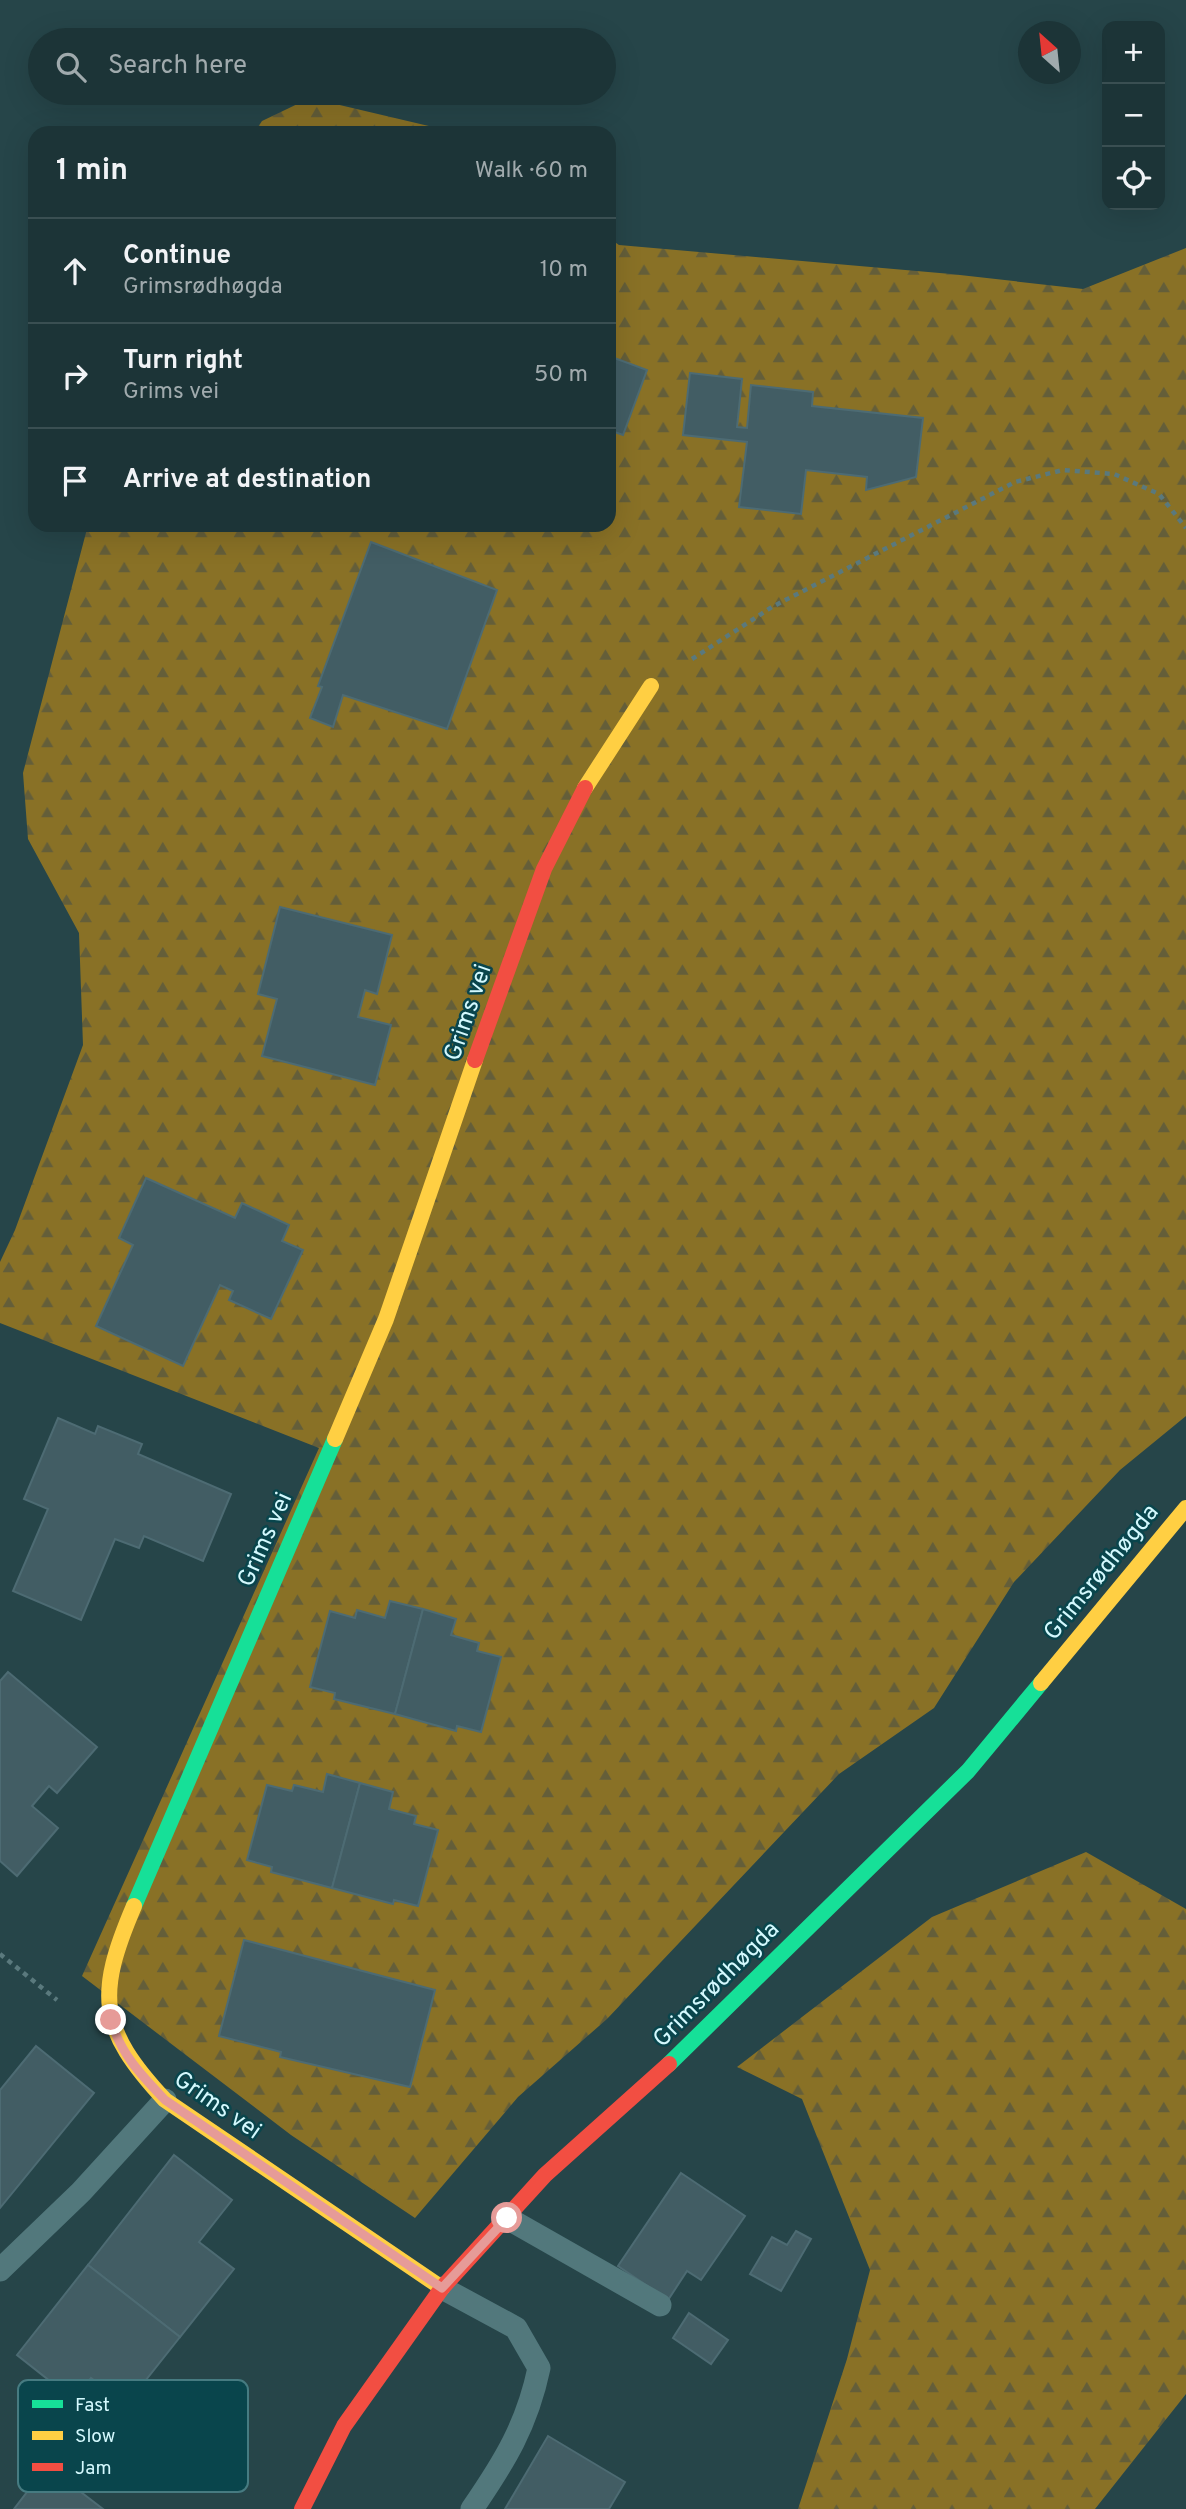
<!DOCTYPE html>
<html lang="en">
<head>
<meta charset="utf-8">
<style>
	body { margin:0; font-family:Overpass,sans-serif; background:#253c3f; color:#f1f3f6 }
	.controls { position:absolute; right:21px; top:21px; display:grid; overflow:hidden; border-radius:14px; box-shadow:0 7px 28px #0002 }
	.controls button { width:63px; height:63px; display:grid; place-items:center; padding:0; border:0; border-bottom:2px solid #3a4f52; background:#1c3437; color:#f1f3f6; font:35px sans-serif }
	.compass { position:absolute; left:1018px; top:21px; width:63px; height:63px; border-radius:50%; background:#1c3437; box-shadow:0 7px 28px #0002; rotate:333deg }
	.stop { position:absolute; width:21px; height:21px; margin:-16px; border:5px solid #e69b98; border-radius:50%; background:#fff }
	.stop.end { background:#e69b98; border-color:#fff; box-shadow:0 2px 7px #0008 }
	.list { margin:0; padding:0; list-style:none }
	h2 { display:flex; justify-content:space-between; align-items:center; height:91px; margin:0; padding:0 28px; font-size:30px }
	h2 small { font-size:23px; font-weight:400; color:#a0aaad }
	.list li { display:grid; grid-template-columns:46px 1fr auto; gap:21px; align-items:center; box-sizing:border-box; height:105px; padding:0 28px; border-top:2px solid #3a4f52 }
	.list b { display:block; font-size:26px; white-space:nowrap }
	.list p { margin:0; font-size:23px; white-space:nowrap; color:#a0aaad }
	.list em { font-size:23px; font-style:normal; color:#a0aaad }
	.icon { flex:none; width:38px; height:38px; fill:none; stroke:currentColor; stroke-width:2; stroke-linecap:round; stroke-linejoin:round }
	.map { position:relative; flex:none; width:1186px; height:2509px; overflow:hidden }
	.search { position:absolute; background:#1c3437; box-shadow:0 7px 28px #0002; left:28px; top:28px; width:588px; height:77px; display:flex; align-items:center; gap:18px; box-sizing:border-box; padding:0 24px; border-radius:38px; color:#a0aaad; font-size:26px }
	.panel { position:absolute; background:#1c3437; box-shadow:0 7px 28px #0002; left:28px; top:126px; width:588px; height:406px; border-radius:21px }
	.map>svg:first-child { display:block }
	.forest { fill:url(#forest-firs) }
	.building { fill:#425d64; stroke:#4d6b73; stroke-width:2 }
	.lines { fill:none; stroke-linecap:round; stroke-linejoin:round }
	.path { stroke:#5a797d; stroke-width:4.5; stroke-dasharray:5 5; stroke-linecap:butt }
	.lane { stroke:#52787c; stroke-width:23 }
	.fast { stroke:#16e098; stroke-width:16 }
	.slow { stroke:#ffcf43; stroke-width:16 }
	.jam { stroke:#f24e42; stroke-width:16 }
	.route { stroke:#e69b98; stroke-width:9 }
	.labels { text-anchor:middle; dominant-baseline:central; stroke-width:5; stroke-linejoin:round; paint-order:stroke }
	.street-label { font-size:24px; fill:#d4f9fe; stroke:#09454c }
	.key { fill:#09454c; stroke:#467b81; stroke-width:2 }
	.key-label { font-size:19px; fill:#d4f9fe }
</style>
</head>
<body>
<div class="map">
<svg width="1186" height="2509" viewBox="0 0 1186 2509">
	<defs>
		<pattern id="forest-firs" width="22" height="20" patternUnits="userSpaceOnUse" patternTransform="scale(1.75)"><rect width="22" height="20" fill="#897126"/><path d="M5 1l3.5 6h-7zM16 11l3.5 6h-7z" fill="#645e39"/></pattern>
	</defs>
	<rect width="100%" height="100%" fill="#264549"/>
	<g class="forest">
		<path d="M310,98L450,131L453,133H254L262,121Z"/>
		<path d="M609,238L619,245L951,274L1083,289L1186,248V1416L1120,1470L1014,1582L934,1708L839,1774L607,2019L518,2097L415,2218L291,2135L82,1976L319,1448L0,1323V1262L15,1230L83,1045L79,933L28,839L23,773L88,525H609Z"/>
		<path d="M1086,1852L1186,1909V2394L1095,2509H798L847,2359L870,2270L802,2099L737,2067L932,1917Z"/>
	</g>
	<g class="building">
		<path d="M609,356L647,370L623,435L609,430Z"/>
		<path d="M690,373L742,379L737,427L747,428L751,385L813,392L812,406L923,418L916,477L866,490L867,477L806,470L801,514L739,507L747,442L683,435Z"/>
		<path d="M371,542L497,590L447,729L343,695L333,727L310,718L322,687L318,686Z"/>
		<path d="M280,907L392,935L377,994L365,990L358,1017L391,1025L375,1085L262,1056L277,999L258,994Z"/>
		<path d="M146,1178L235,1218L242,1203L289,1225L282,1241L303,1250L271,1319L229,1300L233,1291L220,1285L183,1366L96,1326L133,1245L119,1238Z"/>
		<path d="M58,1418L95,1434L98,1426L142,1444L138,1454L231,1494L203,1561L144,1536L139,1548L115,1539L81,1620L13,1591L48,1509L24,1499Z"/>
		<path d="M390,1601L423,1609L395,1714L334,1699L335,1693L310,1687L330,1611L355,1618L357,1610L385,1618Z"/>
		<path d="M423,1609L456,1619L451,1635L479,1643L477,1651L501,1657L481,1732L457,1726L456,1731L395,1714Z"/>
		<path d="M8,1672L97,1747L57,1793L49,1786L32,1806L58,1828L17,1876L0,1861V1681Z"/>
		<path d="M327,1774L360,1783L332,1888L271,1872L272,1867L247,1860L267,1785L292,1791L294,1785L323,1792Z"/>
		<path d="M360,1783L393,1792L389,1809L416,1816L414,1824L438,1830L418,1906L394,1900L393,1904L332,1888Z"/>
		<path d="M244,1940L435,1990L410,2087L280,2057L281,2052L219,2036Z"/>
		<path d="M36,2046L94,2093L0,2208V2090Z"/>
		<path d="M174,2155L232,2200L199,2242L234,2269L180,2337L88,2265Z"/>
		<path d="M681,2173L745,2216L701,2280L687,2271L668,2300L618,2266Z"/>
		<path d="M796,2231L811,2239L781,2291L750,2274L772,2237L787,2245Z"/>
		<path d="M88,2265L180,2337L126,2405L91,2378L74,2400L17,2355Z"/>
		<path d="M689,2313L728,2340L711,2364L673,2338Z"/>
		<path d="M548,2436L625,2482L609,2509H505Z"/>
		<path d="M47,2466L103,2509H14Z"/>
	</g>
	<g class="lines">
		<g class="path">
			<path d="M692,659L772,607L1015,482L1063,470L1114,474L1159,494L1186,528"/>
			<path d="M0,1954L57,2000"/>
		</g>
		<g class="lane">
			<path d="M507,2218L660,2305"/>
			<path d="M0,2270L81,2192L165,2100"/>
			<path d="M442,2288L516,2328L539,2368C527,2425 505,2461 472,2509"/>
		</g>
		<g class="fast">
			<path d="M134,1906L335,1439"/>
			<path d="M669,2064L968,1771L1041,1683"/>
		</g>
		<g class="slow">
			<path d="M585,788L651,686"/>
			<path d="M335,1439L386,1319L475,1060"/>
			<path d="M1041,1683L1186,1508"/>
			<path d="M134,1906C96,1995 98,2028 165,2100L442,2288"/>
		</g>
		<g class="jam">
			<path d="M475,1060L544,869L585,788"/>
			<path d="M302,2509L344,2426L442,2288L545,2175L669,2064"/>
		</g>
	</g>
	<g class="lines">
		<path class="route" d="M111,2020C120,2053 141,2075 165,2100L442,2288L507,2218"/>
	</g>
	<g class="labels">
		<g class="street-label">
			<text transform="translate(469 1013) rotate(-71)">Grims vei</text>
			<text transform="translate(266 1540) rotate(-66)">Grims vei</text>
			<text transform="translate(1102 1573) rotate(-51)">Grimsrødhøgda</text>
			<text transform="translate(717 1985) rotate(-45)">Grimsrødhøgda</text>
			<text transform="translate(217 2106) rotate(35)">Grims vei</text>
		</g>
	</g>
	<rect x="18" y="2380" width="230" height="112" rx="10" class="key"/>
	<rect x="32" y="2400" width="31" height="8" fill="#16e098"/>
	<rect x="32" y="2431" width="31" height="9" fill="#ffcf43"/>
	<rect x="32" y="2463" width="31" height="8" fill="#f24e42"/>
	<g class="key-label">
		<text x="75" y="2411">Fast</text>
		<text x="75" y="2442">Slow</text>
		<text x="75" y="2474">Jam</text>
	</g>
</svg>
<div class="controls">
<button>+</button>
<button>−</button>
<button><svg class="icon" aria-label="locate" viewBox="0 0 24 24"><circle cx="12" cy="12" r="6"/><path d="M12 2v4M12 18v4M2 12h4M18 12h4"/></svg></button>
</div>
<svg class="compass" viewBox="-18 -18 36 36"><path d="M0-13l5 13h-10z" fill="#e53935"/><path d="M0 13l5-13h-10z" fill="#a0aaad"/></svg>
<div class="stop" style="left:507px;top:2218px"></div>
<div class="stop end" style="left:111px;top:2020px"></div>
<div class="search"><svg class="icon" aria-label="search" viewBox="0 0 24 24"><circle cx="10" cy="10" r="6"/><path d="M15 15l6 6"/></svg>Search here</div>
<section class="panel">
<h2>1 min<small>Walk · 60 m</small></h2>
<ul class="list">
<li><svg class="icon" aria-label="ahead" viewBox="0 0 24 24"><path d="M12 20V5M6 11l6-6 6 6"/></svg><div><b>Continue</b><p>Grimsrødhøgda</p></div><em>10 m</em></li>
<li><svg class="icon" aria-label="right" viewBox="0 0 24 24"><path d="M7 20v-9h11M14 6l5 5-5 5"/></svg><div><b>Turn right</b><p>Grims vei</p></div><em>50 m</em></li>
<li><svg class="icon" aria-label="arrive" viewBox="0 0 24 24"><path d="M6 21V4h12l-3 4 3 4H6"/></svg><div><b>Arrive at destination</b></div></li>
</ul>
</section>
</div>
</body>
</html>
